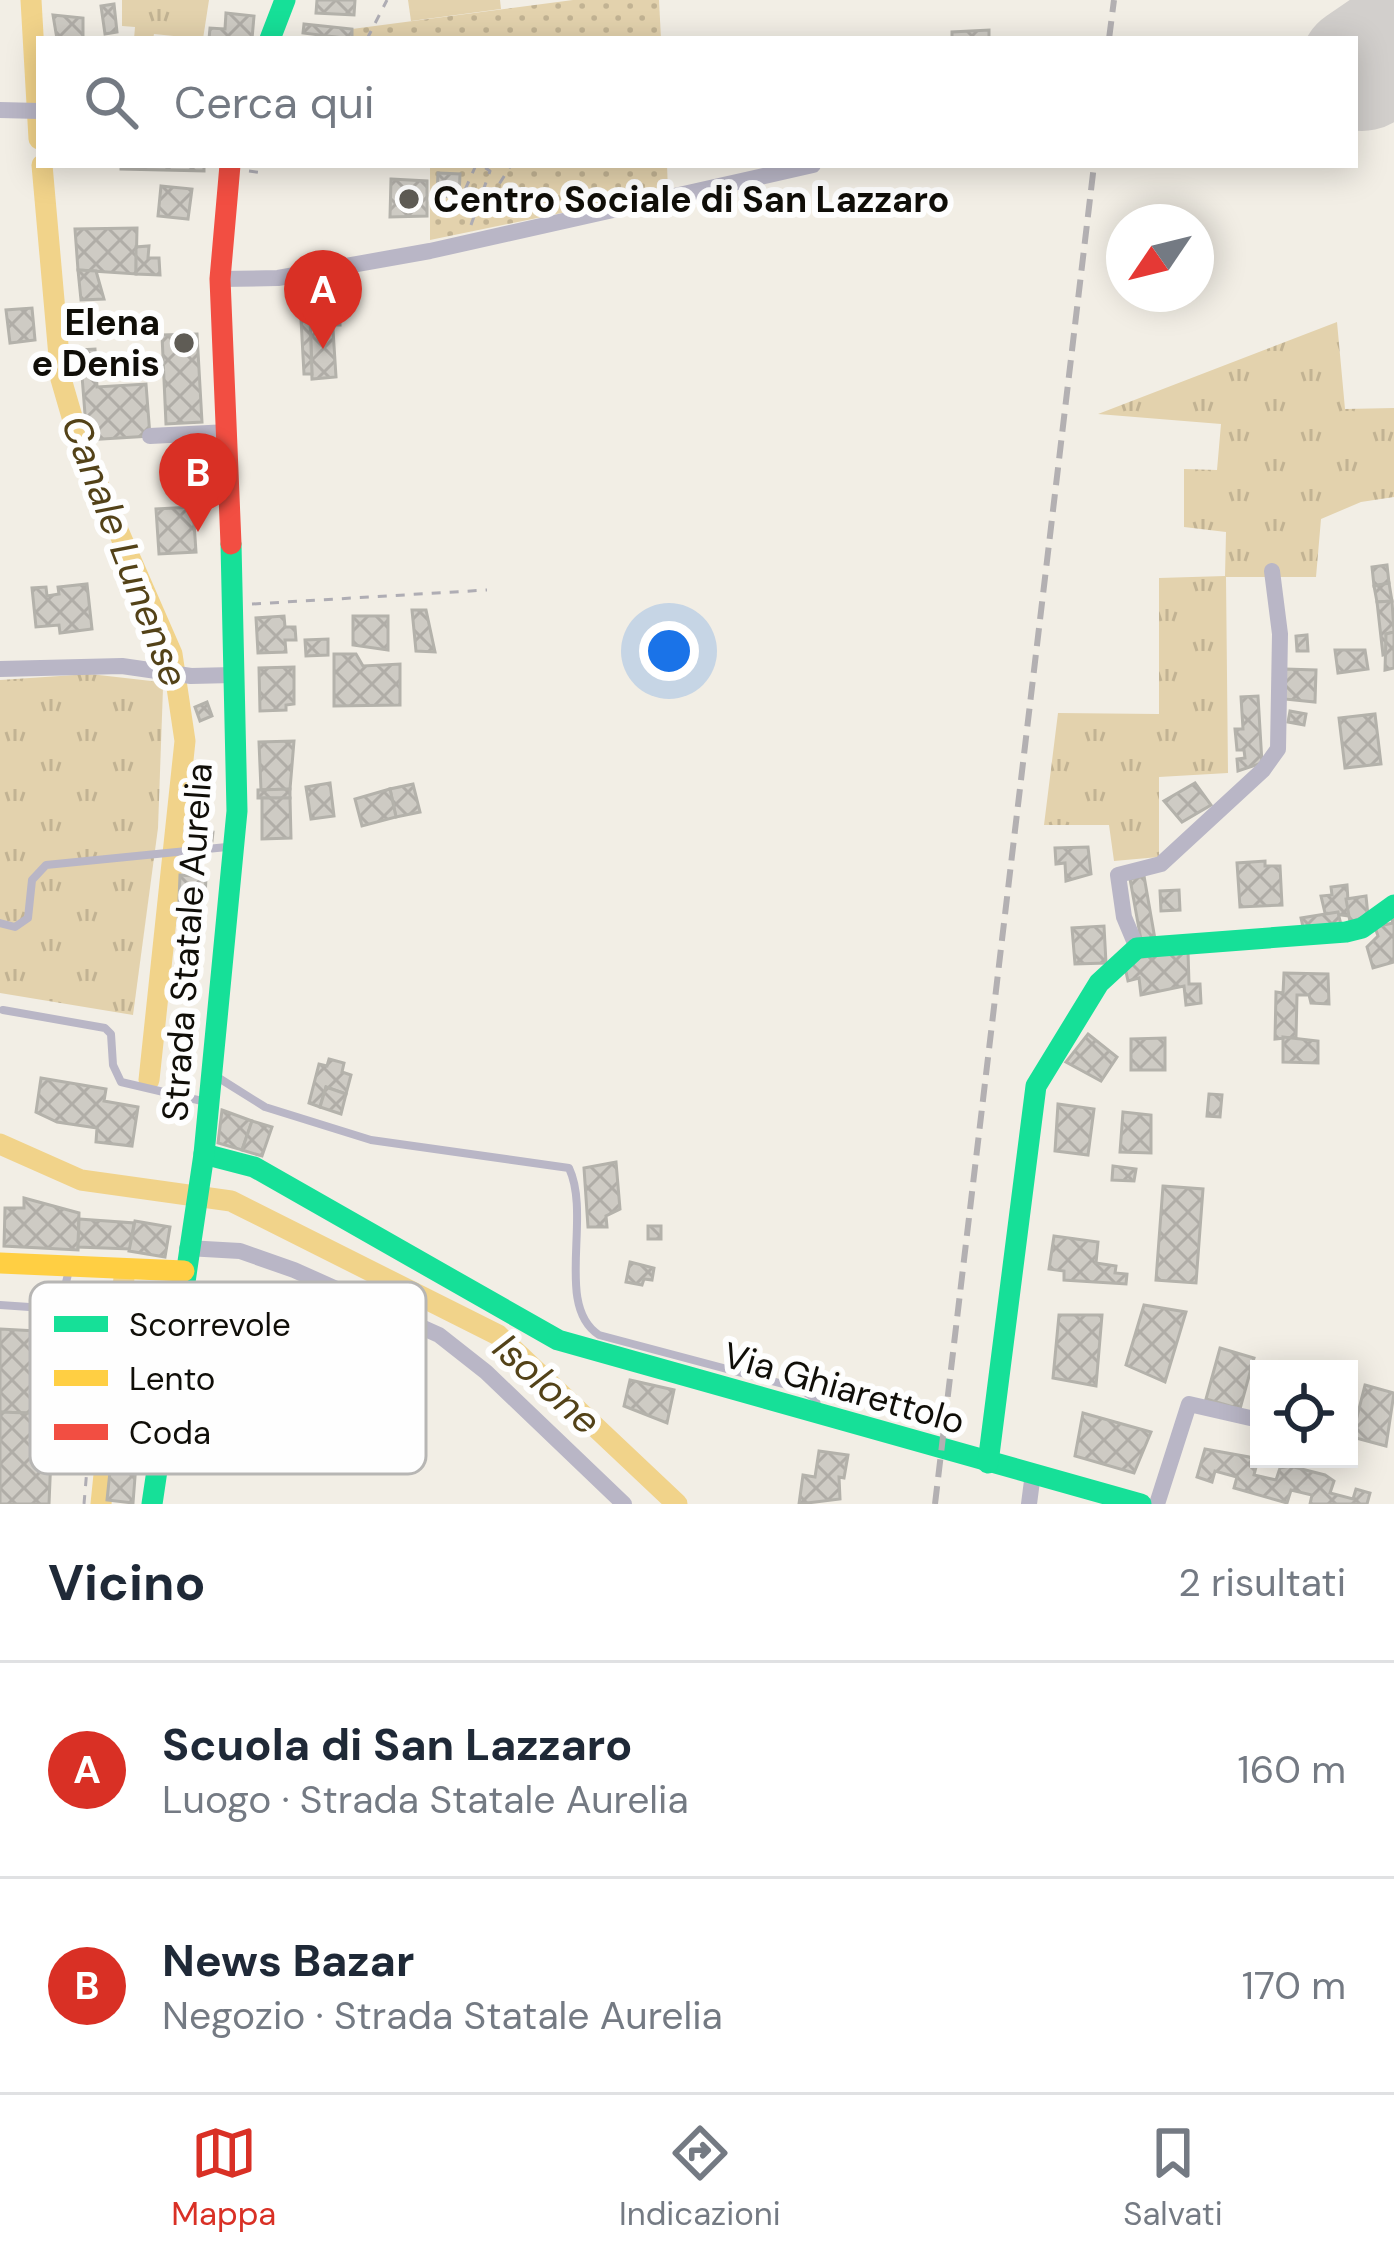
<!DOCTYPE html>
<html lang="it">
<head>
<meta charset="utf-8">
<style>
	body { margin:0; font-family:"DM Sans",sans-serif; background:#f6f6f7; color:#1f2937 }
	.controls { position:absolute; right:36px; bottom:36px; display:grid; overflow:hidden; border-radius:0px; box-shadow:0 6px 30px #0003 }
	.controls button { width:108px; height:108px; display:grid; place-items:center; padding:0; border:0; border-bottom:3px solid #e0e1e3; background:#fff; color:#1f2937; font:60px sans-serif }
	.compass { position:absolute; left:1106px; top:204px; width:108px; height:108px; border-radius:50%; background:#fff; box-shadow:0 6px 30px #0003; rotate:235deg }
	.you { position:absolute; left:669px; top:651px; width:42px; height:42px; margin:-30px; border:9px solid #fff; border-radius:50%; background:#1a73e8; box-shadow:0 0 0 18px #1a73e833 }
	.badge { display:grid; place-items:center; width:78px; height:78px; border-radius:50%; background:#d93025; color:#fff; font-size:39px; font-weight:700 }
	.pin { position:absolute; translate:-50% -99px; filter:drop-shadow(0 3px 6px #0008) }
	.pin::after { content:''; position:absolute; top:63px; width:42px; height:36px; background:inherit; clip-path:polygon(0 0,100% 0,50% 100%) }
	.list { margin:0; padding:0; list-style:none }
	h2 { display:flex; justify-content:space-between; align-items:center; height:156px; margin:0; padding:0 48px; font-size:51px }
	h2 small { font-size:39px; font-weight:400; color:#747a83 }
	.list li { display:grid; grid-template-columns:78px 1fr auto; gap:36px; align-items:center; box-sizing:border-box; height:216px; padding:0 48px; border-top:3px solid #e0e1e3 }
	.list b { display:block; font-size:45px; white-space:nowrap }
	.list p { margin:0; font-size:39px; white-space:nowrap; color:#747a83 }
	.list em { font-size:39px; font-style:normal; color:#747a83 }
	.icon { flex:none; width:66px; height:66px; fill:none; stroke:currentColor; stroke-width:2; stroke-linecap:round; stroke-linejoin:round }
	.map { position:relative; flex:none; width:1394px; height:1504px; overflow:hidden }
	.search { position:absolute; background:#fff; box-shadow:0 6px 30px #0003; left:36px; right:36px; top:36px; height:132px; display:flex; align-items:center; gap:30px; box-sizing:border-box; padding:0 42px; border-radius:0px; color:#747a83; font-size:45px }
	.sheet { height:588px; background:#fff }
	nav { display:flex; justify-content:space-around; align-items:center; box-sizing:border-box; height:168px; border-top:3px solid #e0e1e3; background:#fff; font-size:33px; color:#747a83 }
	nav a { display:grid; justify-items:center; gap:6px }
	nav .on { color:#d93025 }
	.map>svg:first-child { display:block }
	.grass { fill:url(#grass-tufts) }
	.park { fill:url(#park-dots) }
	.pitch { fill:#e3d2ad }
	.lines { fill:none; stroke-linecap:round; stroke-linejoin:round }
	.canal { stroke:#f1d38a; stroke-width:21 }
	.runway { stroke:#d2cfcc; stroke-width:126 }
	.building { fill:url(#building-cross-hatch); stroke:#b4b2ab; stroke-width:3 }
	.path { stroke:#afadb4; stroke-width:3; stroke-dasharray:9 9; stroke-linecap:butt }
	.lane { stroke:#b9b6c6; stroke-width:8 }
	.street { stroke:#b9b6c6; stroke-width:16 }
	.fast { stroke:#16e098; stroke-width:21 }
	.slow { stroke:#ffcf43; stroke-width:21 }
	.jam { stroke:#f24e42; stroke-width:21 }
	.rail { stroke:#b3b0b2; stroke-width:6; stroke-dasharray:18 9; stroke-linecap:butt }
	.poi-dot { fill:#5f5c55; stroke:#fefefe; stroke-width:4.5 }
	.labels { text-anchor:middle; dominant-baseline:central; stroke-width:12; stroke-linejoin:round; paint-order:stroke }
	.poi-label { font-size:36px; font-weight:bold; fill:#100e08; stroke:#fefefe; text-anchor:start }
	.street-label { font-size:36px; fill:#100e08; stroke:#fefefe }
	.water-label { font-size:39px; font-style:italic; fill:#534218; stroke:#fefefe }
	.key { fill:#fefefe; stroke:#b7b6b4; stroke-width:3 }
	.key-label { font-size:33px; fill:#100e08 }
</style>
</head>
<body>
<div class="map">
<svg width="1394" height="1504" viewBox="0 0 1394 1504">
	<defs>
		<pattern id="grass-tufts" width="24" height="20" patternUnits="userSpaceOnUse" patternTransform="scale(3)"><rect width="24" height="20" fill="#e3d2ad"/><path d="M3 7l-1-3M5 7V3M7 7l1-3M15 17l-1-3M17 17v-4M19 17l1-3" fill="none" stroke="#c2b393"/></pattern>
		<pattern id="park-dots" width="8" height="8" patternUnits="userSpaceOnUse" patternTransform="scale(3)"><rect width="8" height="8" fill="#e3d2ad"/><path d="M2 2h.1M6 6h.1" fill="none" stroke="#c2b393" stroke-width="1.8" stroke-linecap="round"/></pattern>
		<pattern id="building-cross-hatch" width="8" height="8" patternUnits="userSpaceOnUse" patternTransform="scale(3)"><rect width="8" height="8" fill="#cecbc4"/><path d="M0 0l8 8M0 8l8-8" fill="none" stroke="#b0ada7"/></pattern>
	</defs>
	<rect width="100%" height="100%" fill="#f2eee5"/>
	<g class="grass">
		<path d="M122,0H209L203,39L154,34L153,39H134L135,27L122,26Z"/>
		<path d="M1337,322L1345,409L1394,408V497L1361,502L1321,519L1316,577H1226L1228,773L1159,777V857L1114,861L1109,825H1044L1058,713L1159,714V578L1225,576L1226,532L1184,527V469L1217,470L1221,424L1098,414Z"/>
		<path d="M90,674L160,682L163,688L158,828L133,1015L0,993V680Z"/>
	</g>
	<g class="park">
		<path d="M573,0H659L661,39H352V29Z"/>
		<path d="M430,165H667L668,191L430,240Z"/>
	</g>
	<path class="pitch" d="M408,0H500L501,9L411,21Z"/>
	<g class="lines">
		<g class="canal">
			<path d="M31,0L39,139"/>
			<path d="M42,165L61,379L79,441L172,654L185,741L149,1080"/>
			<path d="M0,1144L81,1180L231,1201L498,1335L677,1504"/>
			<path d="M101,1504L124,1278"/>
		</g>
		<path class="runway" d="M1362,68L1394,46"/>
	</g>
	<g class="building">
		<path d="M317,0H355L354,15L316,13Z"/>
		<path d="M114,4L117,32L105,34L101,6Z"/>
		<path d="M226,13L254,16L252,39H209L210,28L225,29Z"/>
		<path d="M53,15L83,18V39H57Z"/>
		<path d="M304,24L352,29V39L303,33Z"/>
		<path d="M989,30V39H952V32Z"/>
		<path d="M121,165H204V171L121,169Z"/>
		<path d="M438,173L460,174L459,197L437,196Z"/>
		<path d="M391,179L427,181V216L390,217Z"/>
		<path d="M161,186L192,189L188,219L158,216Z"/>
		<path d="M137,228L136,274L78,270L75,229Z"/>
		<path d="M149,246L148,258H159L160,275L136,274V247Z"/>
		<path d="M78,270L96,271L104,299L81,300Z"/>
		<path d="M308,289H339L340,325H333L332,314L303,318L302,301H308Z"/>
		<path d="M32,308L35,340L10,343L6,310Z"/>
		<path d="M332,314L336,377L312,379L310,315Z"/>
		<path d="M301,319H310L312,374H304Z"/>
		<path d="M197,334L202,422L166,424L162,335Z"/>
		<path d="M95,349L97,387L146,384L150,436L87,440L80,350Z"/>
		<path d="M193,507L196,552L159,554L156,509Z"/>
		<path d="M1387,565L1389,583L1374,586L1372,567Z"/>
		<path d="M1389,583L1392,601L1377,602L1374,586Z"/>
		<path d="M87,584L92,629L60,633L59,625L36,627L32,588L46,587L47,596L59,594L58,587Z"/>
		<path d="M1392,601L1394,632L1386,634L1389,653L1383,655L1377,602Z"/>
		<path d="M412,610H426L435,652L416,651Z"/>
		<path d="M284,616L285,627H295L296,640H285L286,652L258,653L256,618Z"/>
		<path d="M353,616H388V650L353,645Z"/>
		<path d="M1394,632V668L1385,670L1386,634Z"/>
		<path d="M1307,635L1308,651H1297L1296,636Z"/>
		<path d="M328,639V655L306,656L305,640Z"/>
		<path d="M1335,650H1365L1368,669L1338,673Z"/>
		<path d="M334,654H356L363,666L400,664V705L334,706Z"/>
		<path d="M294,667V704L286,705V710L260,711L259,668Z"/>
		<path d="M1285,669L1316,670L1315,702L1284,699Z"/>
		<path d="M1258,696L1262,763L1238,771L1237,759L1245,758L1244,750H1237L1235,729H1243L1241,697Z"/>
		<path d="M207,702L212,716L200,721L195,707Z"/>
		<path d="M1290,711L1306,714L1304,725L1288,722Z"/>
		<path d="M1375,714L1381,764L1345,768L1339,718Z"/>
		<path d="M294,741L290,789L261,790L259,742Z"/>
		<path d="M192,774L213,775L206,831L213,832L212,841L190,840V831H185Z"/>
		<path d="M330,783L334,816L311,819L306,787Z"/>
		<path d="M1195,783L1211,805L1182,822L1164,801Z"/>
		<path d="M413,784L420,812L396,817L390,789Z"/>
		<path d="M290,789V798H258V790Z"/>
		<path d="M390,789L396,817L362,826L355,799Z"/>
		<path d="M262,798H290L291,838L262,839Z"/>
		<path d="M1088,847L1091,874L1066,881L1065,863L1056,864L1055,848Z"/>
		<path d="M1265,861V866H1280L1282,905L1240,907L1237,863Z"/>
		<path d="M180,875L206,877L204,919H194V926L178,925Z"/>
		<path d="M1144,876L1155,939L1141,940L1130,879Z"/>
		<path d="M1347,885L1349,916L1325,913L1321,896L1332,895L1331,887Z"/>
		<path d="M1179,890L1180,910L1161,911L1160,891Z"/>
		<path d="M1366,896L1368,916L1350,922L1346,899Z"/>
		<path d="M1338,912L1341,925L1304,931L1301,918Z"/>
		<path d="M1391,917H1394V962L1373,968L1367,947L1378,936L1375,927L1393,923Z"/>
		<path d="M1104,926L1106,963L1075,964L1072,928Z"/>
		<path d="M1188,951L1189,984H1200L1201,1003L1186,1005L1184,986L1141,995L1139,978L1128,981L1125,967L1136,958Z"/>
		<path d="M1284,973L1328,974L1329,1004L1311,1003L1309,995H1297L1296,1037L1275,1039L1276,992L1283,993Z"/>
		<path d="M1088,1034L1117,1057L1101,1081L1066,1062Z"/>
		<path d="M1283,1037L1318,1041V1063L1283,1062Z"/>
		<path d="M1165,1038V1070H1131V1039Z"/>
		<path d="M329,1059L344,1063L342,1072L351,1075L346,1094L326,1087L320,1107L309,1103L319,1064L327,1066Z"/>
		<path d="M41,1078L106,1089L104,1101L138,1107L132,1146L96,1142L97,1128L57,1122L36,1112Z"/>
		<path d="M326,1087L346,1094L341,1114L320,1107Z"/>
		<path d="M1209,1094L1222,1095L1220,1117L1207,1116Z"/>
		<path d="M1058,1104L1094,1109L1088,1155L1055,1151Z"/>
		<path d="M222,1110L252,1121L242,1150L218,1143Z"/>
		<path d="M1123,1112L1151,1115V1153L1120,1152Z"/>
		<path d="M252,1121L272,1127L262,1156L242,1150Z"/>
		<path d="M616,1162L620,1209L606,1216L607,1227H588L584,1168Z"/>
		<path d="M1113,1166L1136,1169L1134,1181L1112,1180Z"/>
		<path d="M1163,1186L1203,1189L1196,1283L1156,1280Z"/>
		<path d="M24,1198L79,1213L78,1250L4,1246L5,1208H24Z"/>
		<path d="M79,1219L134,1223L130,1249L78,1247Z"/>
		<path d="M135,1221L170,1227L165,1257L129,1251Z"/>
		<rect x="648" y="1226" width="13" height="13"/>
		<path d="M1054,1236L1098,1242L1096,1263L1116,1266L1115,1273L1127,1274L1126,1284L1064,1280V1271L1049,1269Z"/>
		<path d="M630,1262L654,1268L652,1280L644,1279L642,1285L626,1282Z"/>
		<path d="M1144,1305L1186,1312L1165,1382L1126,1365Z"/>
		<path d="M1059,1315H1102L1096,1386L1053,1378Z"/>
		<path d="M0,1329L55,1332L52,1414L0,1412Z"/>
		<path d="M1220,1348L1254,1358L1240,1409L1206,1399Z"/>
		<path d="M630,1380L674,1390L667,1423L624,1406Z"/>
		<path d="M1365,1385L1394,1393L1386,1446L1352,1437Z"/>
		<path d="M53,1395L88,1397L86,1443H66V1457L51,1456L49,1504H0V1412L52,1414Z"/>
		<path d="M1083,1413L1151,1432L1134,1473L1075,1456Z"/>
		<path d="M1205,1449L1249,1457L1257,1463L1254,1475L1276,1480L1280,1468L1290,1466L1325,1475L1334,1481L1330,1493L1353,1499L1356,1489L1370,1493L1367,1504H1310L1312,1495L1291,1490L1287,1503L1234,1488L1237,1477L1215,1471L1212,1482L1197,1477Z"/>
		<path d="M819,1451L848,1455L844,1478L839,1477L840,1499L799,1504L803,1475L815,1477Z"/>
		<path d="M111,1462L136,1464L133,1503L107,1500Z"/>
	</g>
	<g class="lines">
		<g class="path">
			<path d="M367,39L387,0"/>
			<path d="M476,165L465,190L490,199L511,165"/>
			<path d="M249,171L263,173"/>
			<path d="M471,225L490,171L481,165"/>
			<path d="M252,604L487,590"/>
			<path d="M84,1504L102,1291"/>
		</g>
		<g class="lane">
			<path d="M0,923L15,927L28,918L32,880L46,865L227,847"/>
			<path d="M3,1010L105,1028L111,1034L113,1065L121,1082L202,1101"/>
			<path d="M214,1075L265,1107L371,1140L569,1168C592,1217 554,1306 599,1335L798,1388L815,1398L819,1411"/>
			<path d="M0,1305L44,1308L62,1299L69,1270"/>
		</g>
		<g class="street">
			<path d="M0,110L39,111"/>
			<path d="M220,279L278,278L430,251L813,165"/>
			<path d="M150,436L228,432"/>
			<path d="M0,669L122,666L191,676L233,675"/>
			<path d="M1137,948L1124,917L1118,875L1161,864L1263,770L1278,749L1280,634L1272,571"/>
			<path d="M187,1248L240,1251L294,1270L439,1335L486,1372L624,1504"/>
			<path d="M1029,1504L1033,1473"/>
			<path d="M1157,1504L1189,1404L1259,1420"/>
		</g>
		<g class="fast">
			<path d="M270,39L285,0"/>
			<path d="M204,1154L254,1167L558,1340L1141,1504"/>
			<path d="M988,1463L1036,1086L1099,983L1137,948L1346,932L1362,928L1394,905"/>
			<path d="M152,1504L204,1154L237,811L231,544"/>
		</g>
		<path class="slow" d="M0,1263L184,1271"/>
		<path class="jam" d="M230,165L220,279L231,544"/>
		<g class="rail">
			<path d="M1109,39L1114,0"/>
			<path d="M935,1504L1094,165"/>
		</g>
	</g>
	<g class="poi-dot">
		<circle cx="409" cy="199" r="12"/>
		<circle cx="184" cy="343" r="12"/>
	</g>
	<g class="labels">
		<g class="poi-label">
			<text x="433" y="199">Centro Sociale di San Lazzaro</text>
			<text x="160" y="322" text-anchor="end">Elena<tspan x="160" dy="41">e Denis</tspan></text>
		</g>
		<g class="street-label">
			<text transform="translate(187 942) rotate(-86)">Strada Statale Aurelia</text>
			<text transform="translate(844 1388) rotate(16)">Via Ghiarettolo</text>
		</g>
		<g class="water-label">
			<text transform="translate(125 551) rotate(69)">Canale Lunense</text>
			<text transform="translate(547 1384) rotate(42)">Isolone</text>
		</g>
	</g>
	<rect x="30" y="1282" width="396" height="192" rx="18" class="key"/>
	<rect x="54" y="1316" width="54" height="16" fill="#16e098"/>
	<rect x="54" y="1370" width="54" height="16" fill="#ffcf43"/>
	<rect x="54" y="1424" width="54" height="16" fill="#f24e42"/>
	<g class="key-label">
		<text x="129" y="1336">Scorrevole</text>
		<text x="129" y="1390">Lento</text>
		<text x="129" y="1444">Coda</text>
	</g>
</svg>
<div class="controls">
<button><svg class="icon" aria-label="locate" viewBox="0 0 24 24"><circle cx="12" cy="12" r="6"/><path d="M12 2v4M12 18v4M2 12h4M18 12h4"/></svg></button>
</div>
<svg class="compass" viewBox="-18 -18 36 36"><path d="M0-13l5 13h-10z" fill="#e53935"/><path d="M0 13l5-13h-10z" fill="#747a83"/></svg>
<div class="you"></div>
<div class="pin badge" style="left:323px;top:349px">A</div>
<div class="pin badge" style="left:198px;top:532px">B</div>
<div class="search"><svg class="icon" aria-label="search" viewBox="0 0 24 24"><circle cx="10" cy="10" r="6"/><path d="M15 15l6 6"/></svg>Cerca qui</div>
</div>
<section class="sheet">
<h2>Vicino<small>2 risultati</small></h2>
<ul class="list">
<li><span class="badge">A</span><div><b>Scuola di San Lazzaro</b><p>Luogo · Strada Statale Aurelia</p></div><em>160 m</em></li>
<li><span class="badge">B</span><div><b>News Bazar</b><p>Negozio · Strada Statale Aurelia</p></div><em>170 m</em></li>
</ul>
</section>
<nav>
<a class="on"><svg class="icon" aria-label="map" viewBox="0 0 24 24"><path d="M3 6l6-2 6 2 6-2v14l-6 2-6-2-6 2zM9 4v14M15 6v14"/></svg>Mappa</a>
<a><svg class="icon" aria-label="directions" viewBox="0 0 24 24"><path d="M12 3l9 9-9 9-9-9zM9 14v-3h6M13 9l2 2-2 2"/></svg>Indicazioni</a>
<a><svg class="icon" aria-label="saved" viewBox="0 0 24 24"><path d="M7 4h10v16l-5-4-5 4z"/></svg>Salvati</a>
</nav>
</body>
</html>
